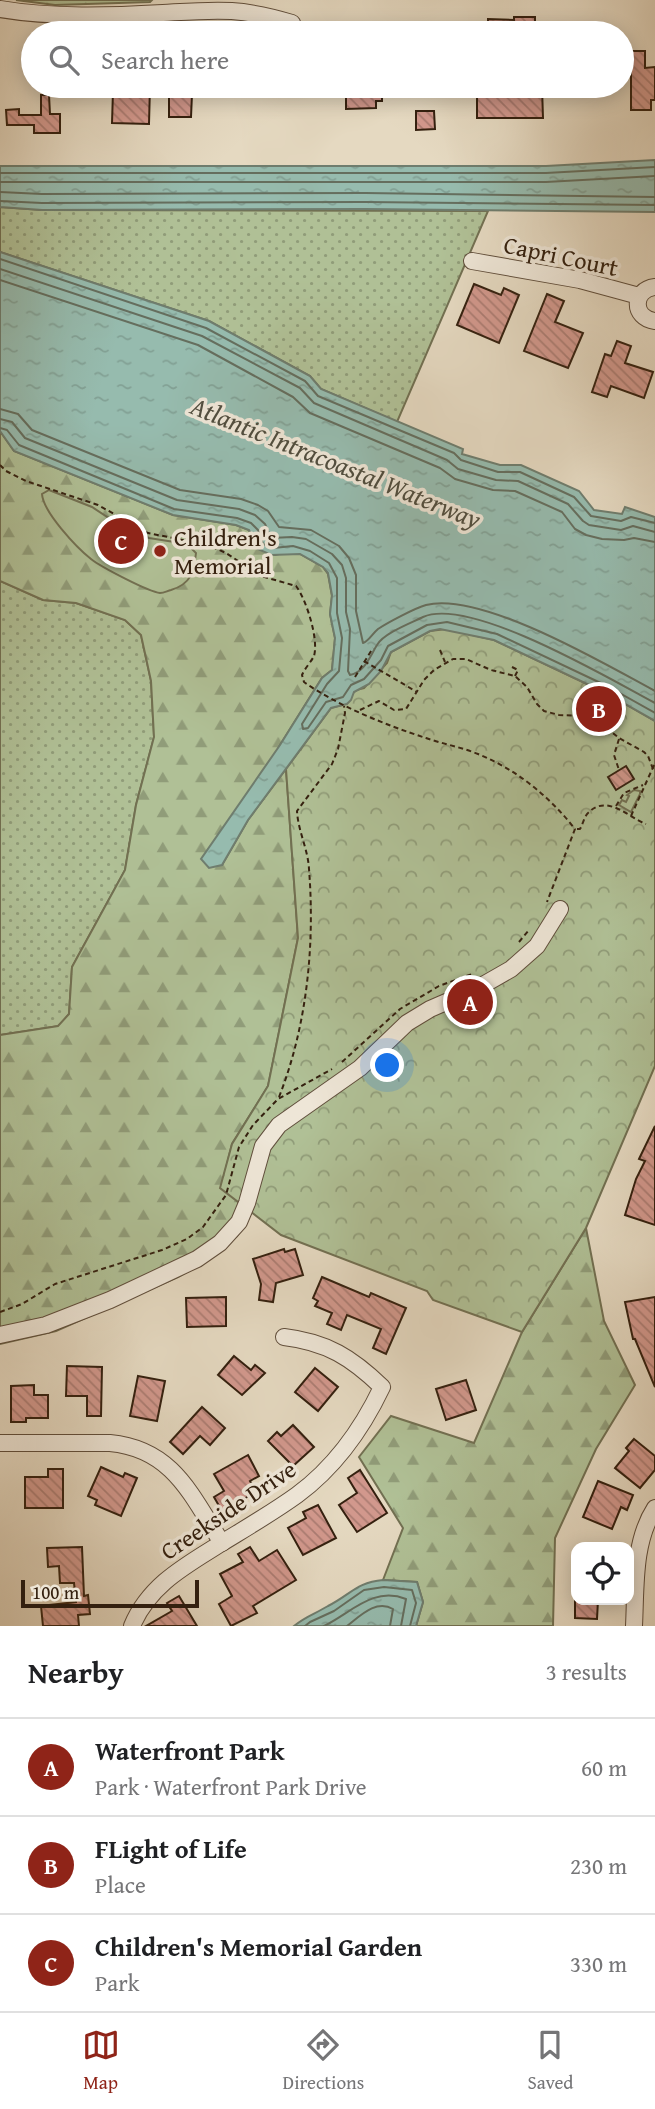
<!DOCTYPE html>
<html lang="en">
<head>
<meta charset="utf-8">
<style>
	body { margin:0; font-family:"Gentium Book Plus",serif; background:#f6f6f6; color:#202124 }
	.controls { position:absolute; right:21px; bottom:21px; display:grid; overflow:hidden; border-radius:14px; box-shadow:0 4px 18px #0003 }
	.controls button { width:63px; height:63px; display:grid; place-items:center; padding:0; border:0; border-bottom:2px solid #e0e0e0; background:#fff; color:#202124; font:35px sans-serif }
	.scale { position:absolute; left:21px; bottom:18px; width:178px; box-sizing:border-box; padding-left:7px; border:4px solid #34200f; border-top:0; font-size:19px; line-height:24px; white-space:nowrap; color:#34200f; -webkit-text-stroke:5px #eee6d7; paint-order:stroke }
	.you { position:absolute; left:388px; top:1066px; width:24px; height:24px; margin:-18px; border:5px solid #fff; border-radius:50%; background:#1a73e8; box-shadow:0 0 0 10px #1a73e833 }
	.badge { display:grid; place-items:center; width:46px; height:46px; border-radius:50%; background:#8f2418; color:#fff; font-size:23px; font-weight:700 }
	.pin { position:absolute; translate:-50% -50%; border:4px solid #fff; box-shadow:0 2px 7px #0006 }
	.list { margin:0; padding:0; list-style:none }
	h2 { display:flex; justify-content:space-between; align-items:center; height:91px; margin:0; padding:0 28px; font-size:30px }
	h2 small { font-size:23px; font-weight:400; color:#757577 }
	.list li { display:grid; grid-template-columns:46px 1fr auto; gap:21px; align-items:center; box-sizing:border-box; height:98px; padding:0 28px; border-top:2px solid #e0e0e0 }
	.list b { display:block; font-size:26px; white-space:nowrap }
	.list p { margin:0; font-size:23px; white-space:nowrap; color:#757577 }
	.list em { font-size:23px; font-style:normal; color:#757577 }
	.icon { flex:none; width:38px; height:38px; fill:none; stroke:currentColor; stroke-width:2; stroke-linecap:round; stroke-linejoin:round }
	.map { position:relative; flex:none; width:655px; height:1626px; overflow:hidden }
	.search { position:absolute; background:#fff; box-shadow:0 4px 18px #0003; left:21px; right:21px; top:21px; height:77px; display:flex; align-items:center; gap:18px; box-sizing:border-box; padding:0 24px; border-radius:38px; color:#757577; font-size:26px }
	.sheet { height:385px; background:#fff }
	nav { display:flex; justify-content:space-around; align-items:center; box-sizing:border-box; height:98px; border-top:2px solid #e0e0e0; background:#fff; font-size:19px; color:#757577 }
	nav a { display:grid; justify-items:center; gap:4px }
	nav .on { color:#8f2418 }
	.map>svg:first-child { display:block }
	.grass { fill:url(#grass-dots); stroke:#727052; stroke-width:2 }
	.forest { fill:url(#forest-firs); stroke:#727052; stroke-width:2 }
	.park { fill:url(#park-crowns); stroke:#727052; stroke-width:2 }
	.garden { fill:#b0c096; stroke:#727052; stroke-width:2 }
	.water { fill:url(#water-ripples); stroke:#6f7d6e; stroke-width:2 }
	.lines { fill:none; stroke-linecap:round; stroke-linejoin:round }
	.shore { stroke:#656e5e; stroke-width:2 }
	.building { fill:url(#building-back-hatch); stroke:#34200f; stroke-width:2 }
	.minor-casing { stroke:#604e3c; stroke-width:18 }
	.path { stroke:#34200f; stroke-width:2; stroke-dasharray:5 3.5; stroke-linecap:butt }
	.minor { stroke:#eee6d7; stroke-width:16 }
	.poi-dot { fill:#8f2418; stroke:#eee6d7; stroke-width:2.5 }
	.labels { text-anchor:middle; dominant-baseline:central; stroke-width:7; stroke-linejoin:round; paint-order:stroke }
	.street-label { font-size:24px; fill:#34200f; stroke:#eee6d7 }
	.poi-label { font-size:24px; fill:#34200f; stroke:#eee6d7; text-anchor:start }
	.water-label { font-size:26px; font-style:italic; fill:#514e3f; stroke:#eee6d7 }
</style>
</head>
<body>
<div class="map">
<svg width="655" height="1626" viewBox="0 0 655 1626">
	<defs>
		<pattern id="grass-dots" width="8" height="8" patternUnits="userSpaceOnUse" patternTransform="scale(1.75)"><rect width="8" height="8" fill="#b0c096"/><path d="M2 2h.1M6 6h.1" fill="none" stroke="#909c79" stroke-width="1.8" stroke-linecap="round"/></pattern>
		<pattern id="forest-firs" width="22" height="20" patternUnits="userSpaceOnUse" patternTransform="scale(1.75)"><rect width="22" height="20" fill="#b0c096"/><path d="M5 1l3.5 6h-7zM16 11l3.5 6h-7z" fill="#909c79"/></pattern>
		<pattern id="park-crowns" width="20" height="18" patternUnits="userSpaceOnUse" patternTransform="scale(1.75)"><rect width="20" height="18" fill="#b0c096"/><path d="M2 6a3 3 0 1 1 6 0M12 15a3 3 0 1 1 6 0" fill="none" stroke="#909c79"/></pattern>
		<pattern id="water-ripples" width="26" height="14" patternUnits="userSpaceOnUse" patternTransform="scale(1.75)"><rect width="26" height="14" fill="#96bbae"/><path d="M2 4q2-2 4 0t4 0M15 11q2-2 4 0t4 0" fill="none" stroke="#82a094"/></pattern>
		<pattern id="building-back-hatch" width="6" height="6" patternUnits="userSpaceOnUse" patternTransform="scale(1.75)"><rect width="6" height="6" fill="#d2988d"/><path d="M-1 5l2 2M0 0l6 6M5-1l2 2" fill="none" stroke="#ab7c72"/></pattern>
	</defs>
	<rect width="100%" height="100%" fill="#e5d9c1"/>
	<filter id="stains"><feTurbulence type="fractalNoise" baseFrequency=".00286" numOctaves="4"/><feColorMatrix values="0 0 0 0 .2 0 0 0 0 .09 0 0 0 0 .02 0 0 0 .5 -.17"/></filter>
	<radialGradient id="worn" r=".72"><stop offset=".6" stop-color="#630" stop-opacity="0"/><stop offset="1" stop-color="#630" stop-opacity=".3"/></radialGradient>
	<g class="grass">
		<path d="M0,207L42,210L488,211L397,422L321,389L310,376L209,321L0,252Z"/>
		<path d="M0,581L43,600L76,603L125,620L141,635L151,681L154,737L136,805L125,870L72,967L69,1014L59,1026L0,1035Z"/>
	</g>
	<g class="forest">
		<path d="M16,0H152L150,2L55,5Z"/>
		<path d="M0,431L14,451L173,515L236,525L249,530L255,546L275,555L283,553L300,554L323,567L328,574L332,596L330,614L335,638L332,670L322,678L280,745L222,865L248,820L286,769L298,938L268,1086L232,1144L221,1188L252,1212L237,1236L210,1259L178,1277L56,1331L0,1344V1035L58,1026L69,1014L72,967L125,870L136,805L154,737L151,681L141,635L125,620L76,603L43,600L0,581Z"/>
		<path d="M586,1228L604,1321L635,1385L596,1449L555,1538L553,1626H416L423,1602L417,1582L383,1580L403,1528L359,1457L391,1416L474,1443L522,1332Z"/>
	</g>
	<path class="park" d="M446,629L494,640L604,692L655,721V1066L586,1228L522,1332L433,1300L427,1291L281,1235L220,1188L232,1144L268,1086L298,938L286,769L331,708L341,705L356,690L364,688L387,663L391,652L430,631Z"/>
	<g class="garden">
		<path d="M49,490L92,507L118,524L149,538L187,544L196,553C194,572 191,584 171,590C167,591 164,593 160,593C149,592 101,567 91,559C77,548 43,512 42,494Z"/>
		<path d="M634,790L640,791V794L631,812L619,805L622,800L626,802L629,796L627,795Z"/>
	</g>
	<g class="water">
		<path d="M655,160V212L365,209L42,210L0,207V166H546Z"/>
		<path d="M0,252L209,321L310,376L321,389L463,449L462,454L500,465H521L579,491L594,510L622,514L625,507L655,517V721L604,692L494,640L440,629L430,631L391,652L381,671L369,684L354,692L351,700L347,704L331,708L248,820L222,865L209,868L201,859L280,745L322,678L332,670L335,638L330,614L332,595L328,573L323,567L300,554L271,555L258,549L249,530L236,525L173,515L14,451L0,431Z"/>
		<path d="M383,1580L417,1582L423,1602L416,1626H294C306,1616 315,1614 328,1606C350,1595 357,1582 383,1580Z"/>
	</g>
	<g class="lines">
		<g class="shore">
			<path d="M0,173H546L655,167"/>
			<path d="M0,182H546L655,176"/>
			<path d="M0,192L42,194L365,193L655,197"/>
			<path d="M0,201L42,203L365,202L655,205"/>
			<path d="M0,259L206,328L305,381L318,396L454,453L461,460L498,472H520L574,497L591,516L621,521L631,517L655,523"/>
			<path d="M0,269L202,336L300,388L314,403L447,460L458,469L496,480L518,481L568,504L583,521L589,525L621,530L633,526L655,532"/>
			<path d="M0,280L198,345L293,397L310,413L440,468L455,479L493,490L515,491L562,512L575,529L586,535L602,539L624,540L634,538L655,542"/>
			<path d="M0,409L18,414L32,430L180,490L241,499L258,505L268,511L279,527L311,530L339,546L349,558L356,575V611L363,643C369,641 372,634 378,629C387,623 415,608 426,605C481,591 605,664 655,691"/>
			<path d="M0,419L12,422L25,438L177,500L239,509L255,515L265,524L271,538L292,537L306,539L332,554L342,565L346,578V612L350,629L348,671L350,675C365,672 370,656 377,645C384,633 411,623 423,617C470,596 610,679 655,703"/>
			<path d="M0,428L7,430L19,445L174,509L237,518L251,523L258,530L263,544L273,548L293,546L310,551L329,563L337,578V613L342,638L339,671L327,684L302,724L303,729L308,728L326,702L343,697L351,685L364,679L381,660L388,646L427,625L447,622L497,634L607,686L655,713"/>
			<path d="M305,1626L310,1622L334,1611L364,1590L384,1587L412,1590L416,1603L410,1626"/>
			<path d="M324,1626C351,1613 373,1586 406,1599L401,1626"/>
			<path d="M347,1626C360,1616 376,1599 393,1609L390,1626"/>
		</g>
	</g>
	<g class="building">
		<path d="M514,17H535V33H513V29H488V19L514,20Z"/>
		<path d="M631,51H645V68L655,67V100H651V110H631Z"/>
		<path d="M132,86H150L149,124L112,123L113,91L132,92Z"/>
		<path d="M346,86H382V101H376V108L346,109Z"/>
		<path d="M494,86L542,87L543,118H477V96H494Z"/>
		<path d="M169,94H192L191,117H169Z"/>
		<path d="M41,95H49L50,114H60V133H34V125H7L6,110L19,109V115H41Z"/>
		<path d="M416,111H434L435,129L416,130Z"/>
		<path d="M474,284L501,295L504,288L519,295L499,343L457,325Z"/>
		<path d="M547,294L564,301L555,322L583,333L568,368L524,351Z"/>
		<path d="M617,341L631,346L625,363L653,372L644,398L611,386L607,397L592,392L605,354L611,356Z"/>
		<path d="M626,766L634,779L616,790L608,777Z"/>
		<path d="M655,1126V1225L625,1215L636,1179L645,1161L639,1159Z"/>
		<path d="M284,1249L285,1252L295,1249L303,1275L276,1283L273,1302L259,1300L261,1284L253,1259Z"/>
		<path d="M322,1277L369,1297L371,1293L406,1308L386,1354L373,1348L381,1329L347,1315L341,1330L327,1324L332,1313L315,1306L318,1301L313,1298Z"/>
		<path d="M226,1297V1326L187,1327L186,1298Z"/>
		<path d="M655,1297V1387L635,1339H633L625,1302Z"/>
		<path d="M234,1356L251,1370L255,1365L265,1373L242,1395L218,1375Z"/>
		<path d="M67,1366L102,1367L101,1416H87V1396H66Z"/>
		<path d="M315,1368L338,1387L318,1411L295,1392Z"/>
		<path d="M138,1376L165,1381L157,1421L130,1416Z"/>
		<path d="M466,1380L476,1410L446,1420L436,1389Z"/>
		<path d="M34,1385V1395H48V1418H26V1422H11V1386Z"/>
		<path d="M202,1407L225,1428L210,1445L200,1436L183,1454L170,1442Z"/>
		<path d="M293,1425L314,1447L293,1466L268,1441L277,1432L281,1436Z"/>
		<path d="M634,1439L655,1456V1470L640,1488L615,1468L629,1451L626,1448Z"/>
		<path d="M248,1455L259,1476L250,1481L253,1486L245,1490L249,1496L222,1511L214,1497L224,1491L214,1474Z"/>
		<path d="M101,1467L123,1477L125,1473L137,1478L121,1516L95,1505L97,1500L88,1496Z"/>
		<path d="M48,1469H63V1508H25V1477H48Z"/>
		<path d="M360,1470L387,1513L357,1532L339,1505L357,1493L348,1478Z"/>
		<path d="M598,1481L633,1495L627,1510L621,1507L612,1529L583,1517Z"/>
		<path d="M318,1505L336,1538L303,1555L288,1528L306,1518L303,1512Z"/>
		<path d="M82,1547L84,1596L88,1595L90,1614L78,1615L79,1626H43L41,1606L76,1602L74,1583H60L59,1566L48,1567L47,1548Z"/>
		<path d="M250,1547L259,1561L277,1550L296,1580L253,1606L257,1613L231,1626L219,1604L232,1596L220,1574L243,1562L238,1554Z"/>
		<path d="M179,1596L197,1626H146L172,1611L167,1603Z"/>
		<path d="M575,1600H598L597,1619L575,1618Z"/>
	</g>
	<g class="lines">
		<g class="minor-casing">
			<g id="minor">
				<path d="M0,9C53,18 110,16 163,13C215,10 240,7 292,23"/>
				<path d="M472,261L580,280L639,296"/>
				<path d="M655,287C632,290 632,318 655,321"/>
				<path d="M0,1335L46,1325L110,1300L197,1259L220,1243L239,1222L247,1203L263,1146L279,1125L360,1068L407,1023L430,1009L476,989L511,969L537,946L560,909"/>
				<path d="M0,1443H110C173,1449 191,1495 222,1543"/>
				<path d="M132,1626C149,1585 185,1566 220,1544C246,1528 272,1513 297,1495C335,1467 362,1429 382,1387C352,1358 327,1342 284,1337"/>
				<path d="M634,1626C636,1587 633,1542 655,1508"/>
			</g>
		</g>
		<g class="path">
			<path d="M0,465L6,471L26,481L98,505L148,533L208,545L226,553L261,576L296,586C306,599 319,639 314,656C311,662 305,668 302,675L304,682C336,705 388,726 426,738C443,744 461,747 478,754C517,770 549,796 575,829L547,902"/>
			<path d="M440,650L445,662"/>
			<path d="M364,661L417,692"/>
			<path d="M512,667L518,670L515,676"/>
			<path d="M355,677L373,648"/>
			<path d="M360,710L379,701L394,710L406,709L424,680L434,670L453,659H466L491,670L515,676L527,687L537,704L544,711L559,715L581,716L603,725L619,738L644,752L648,756L653,769"/>
			<path d="M599,724L595,731L599,733"/>
			<path d="M619,739L614,755L619,770"/>
			<path d="M616,806L624,793L643,785"/>
			<path d="M631,816L655,763"/>
			<path d="M577,829H580C583,824 584,817 588,813C607,793 629,818 646,824"/>
			<path d="M519,942L529,930"/>
			<path d="M342,1062L400,1009L439,986L472,974"/>
			<path d="M279,1097C307,1026 315,945 309,869C308,849 298,831 297,811L332,764L338,749L345,713L344,706"/>
			<path d="M0,1312L22,1304L55,1284L162,1250L187,1239L203,1227L226,1195L239,1147L253,1125L278,1099L332,1069"/>
		</g>
		<use href="#minor" class="minor"/>
	</g>
	<circle class="poi-dot" cx="160" cy="551" r="7"/>
	<g class="labels">
		<g class="street-label">
			<text transform="translate(561 256) rotate(12)">Capri Court</text>
			<text transform="translate(228 1510) rotate(-34)">Creekside Drive</text>
		</g>
		<g class="poi-label">
			<text x="174" y="537">Children's<tspan x="174" dy="28">Memorial</tspan></text>
		</g>
		<g class="water-label">
			<text transform="translate(336 462) rotate(22)">Atlantic Intracoastal Waterway</text>
		</g>
	</g>
	<rect width="100%" height="100%" filter="url(#stains)"/>
	<rect width="100%" height="100%" fill="url(#worn)"/>
</svg>
<div class="controls">
<button><svg class="icon" aria-label="locate" viewBox="0 0 24 24"><circle cx="12" cy="12" r="6"/><path d="M12 2v4M12 18v4M2 12h4M18 12h4"/></svg></button>
</div>
<div class="scale">100 m</div>
<div class="you"></div>
<div class="pin badge" style="left:470px;top:1002px">A</div>
<div class="pin badge" style="left:599px;top:709px">B</div>
<div class="pin badge" style="left:121px;top:541px">C</div>
<div class="search"><svg class="icon" aria-label="search" viewBox="0 0 24 24"><circle cx="10" cy="10" r="6"/><path d="M15 15l6 6"/></svg>Search here</div>
</div>
<section class="sheet">
<h2>Nearby<small>3 results</small></h2>
<ul class="list">
<li><span class="badge">A</span><div><b>Waterfront Park</b><p>Park · Waterfront Park Drive</p></div><em>60 m</em></li>
<li><span class="badge">B</span><div><b>FLight of Life</b><p>Place</p></div><em>230 m</em></li>
<li><span class="badge">C</span><div><b>Children's Memorial Garden</b><p>Park</p></div><em>330 m</em></li>
</ul>
</section>
<nav>
<a class="on"><svg class="icon" aria-label="map" viewBox="0 0 24 24"><path d="M3 6l6-2 6 2 6-2v14l-6 2-6-2-6 2zM9 4v14M15 6v14"/></svg>Map</a>
<a><svg class="icon" aria-label="directions" viewBox="0 0 24 24"><path d="M12 3l9 9-9 9-9-9zM9 14v-3h6M13 9l2 2-2 2"/></svg>Directions</a>
<a><svg class="icon" aria-label="saved" viewBox="0 0 24 24"><path d="M7 4h10v16l-5-4-5 4z"/></svg>Saved</a>
</nav>
</body>
</html>
